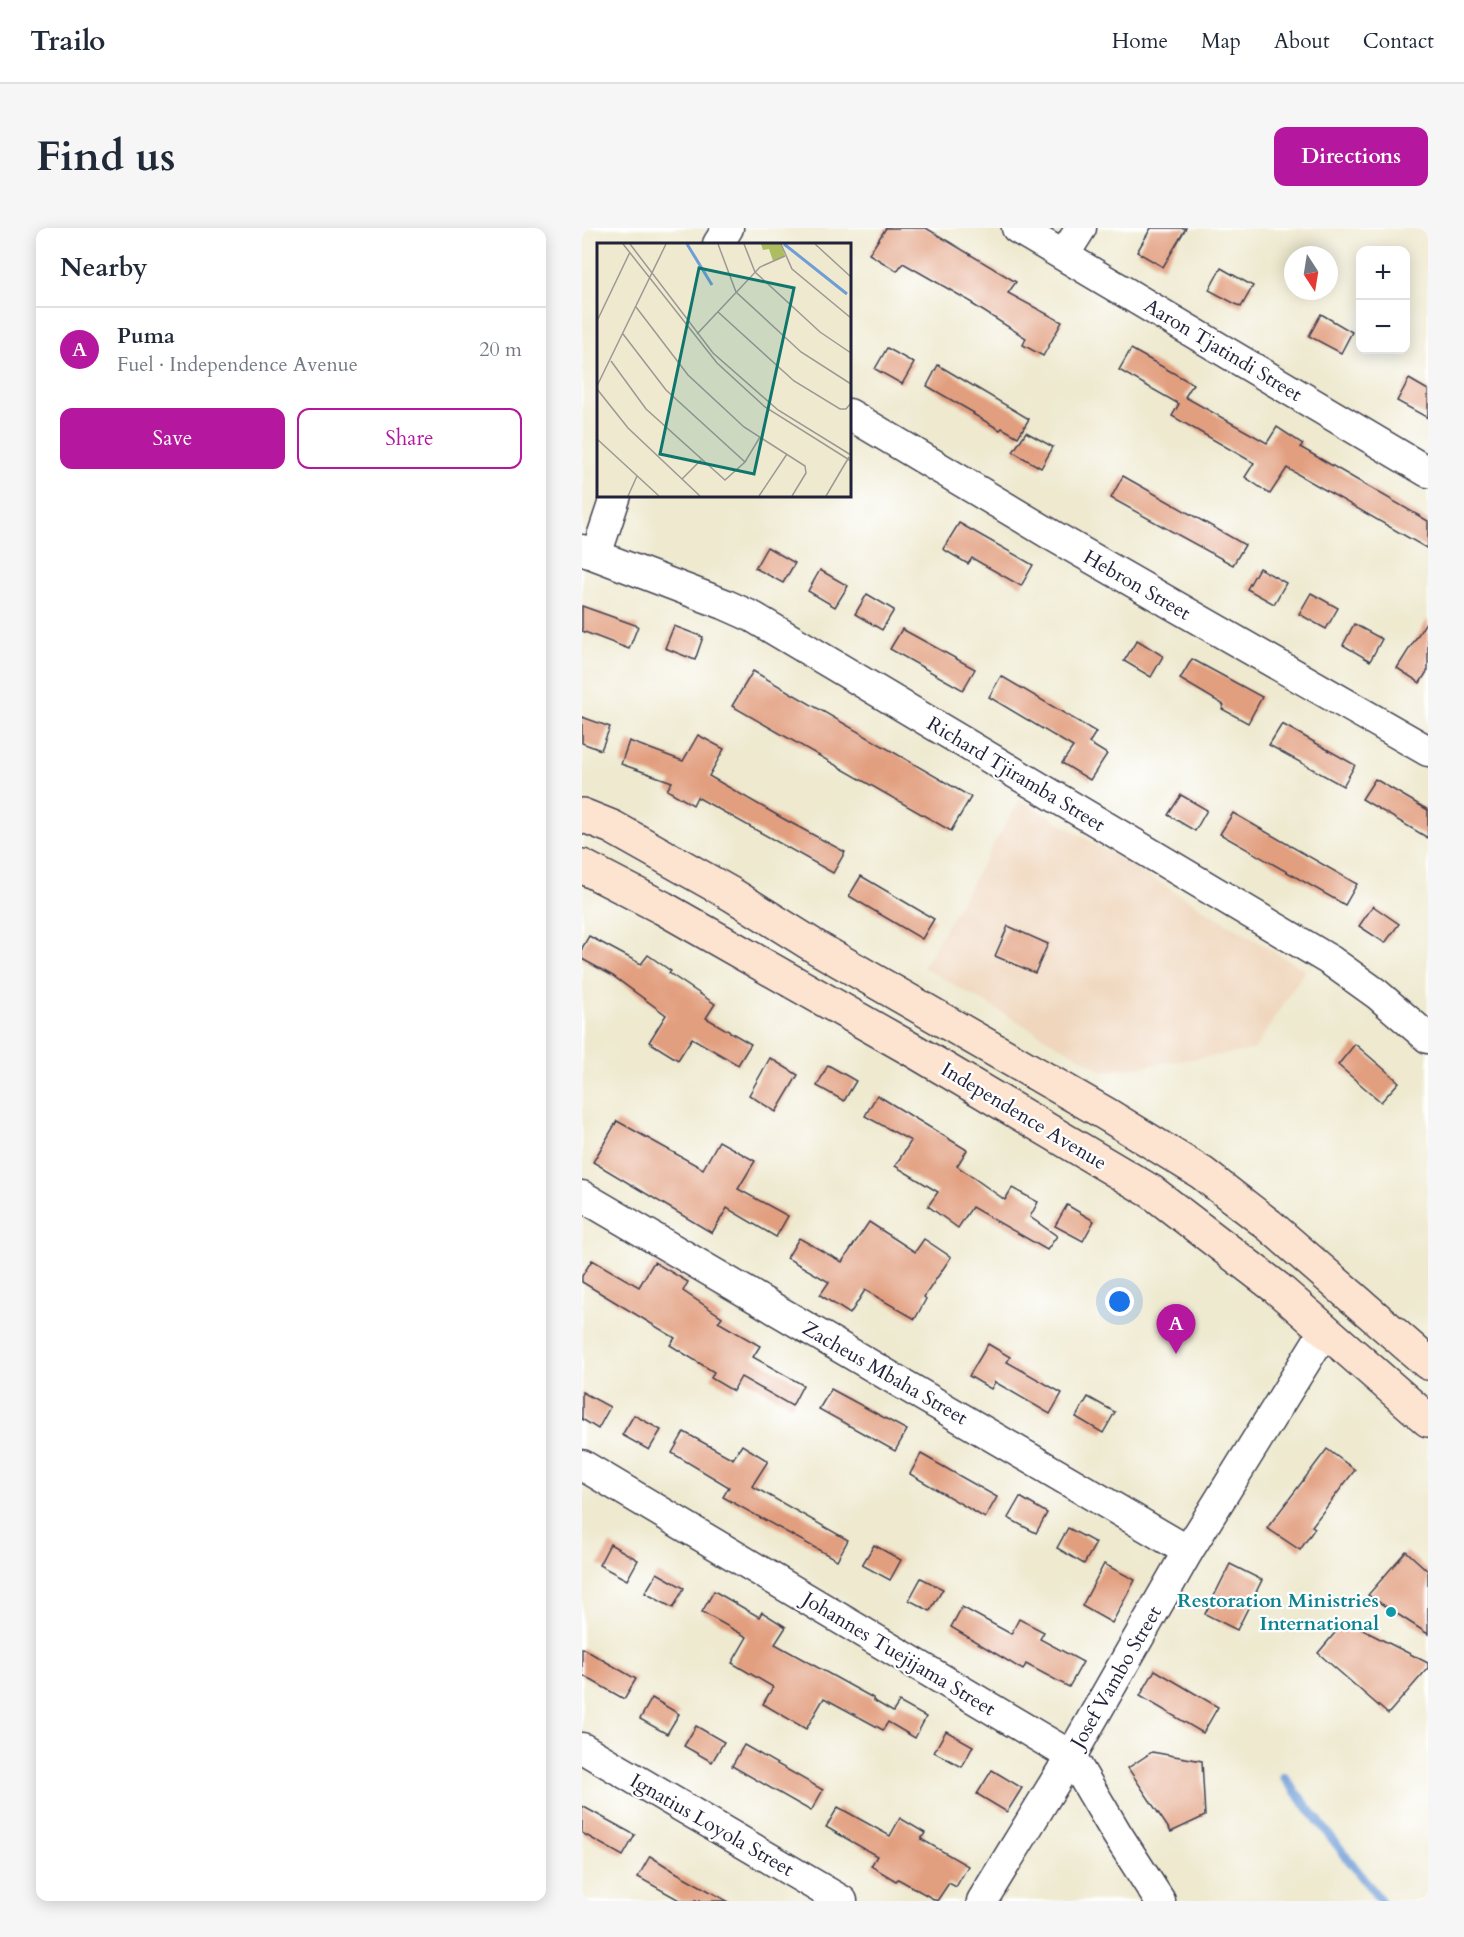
<!DOCTYPE html>
<html lang="en">
<head>
<meta charset="utf-8">
<style>
	body { margin:0; font-family:Cardo,serif; background:#f6f6f7; color:#1f2937 }
	.controls { position:absolute; right:18px; top:18px; display:grid; overflow:hidden; border-radius:12px; box-shadow:0 3px 15px #0003 }
	.controls button { width:54px; height:54px; display:grid; place-items:center; padding:0; border:0; border-bottom:2px solid #e0e1e3; background:#fff; color:#1f2937; font:30px sans-serif }
	.compass { position:absolute; left:702px; top:18px; width:54px; height:54px; border-radius:50%; background:#fff; box-shadow:0 3px 15px #0003; rotate:168deg }
	.you { position:absolute; left:538px; top:1074px; width:21px; height:21px; margin:-15px; border:4px solid #fff; border-radius:50%; background:#1a73e8; box-shadow:0 0 0 9px #1a73e833 }
	.badge { display:grid; place-items:center; width:39px; height:39px; border-radius:50%; background:#b5179e; color:#fff; font-size:20px; font-weight:700 }
	.pin { position:absolute; translate:-50% -50px; filter:drop-shadow(0 2px 3px #0008) }
	.pin::after { content:''; position:absolute; top:32px; width:21px; height:18px; background:inherit; clip-path:polygon(0 0,100% 0,50% 100%) }
	.list { margin:0; padding:0; list-style:none }
	h2 { display:flex; justify-content:space-between; align-items:center; height:78px; margin:0; padding:0 24px; font-size:26px }
	h2 small { font-size:20px; font-weight:400; color:#747a83 }
	.list li { display:grid; grid-template-columns:39px 1fr auto; gap:18px; align-items:center; box-sizing:border-box; height:84px; padding:0 24px; border-top:2px solid #e0e1e3 }
	.list b { display:block; font-size:22px; white-space:nowrap }
	.list p { margin:0; font-size:20px; white-space:nowrap; color:#747a83 }
	.list em { font-size:20px; font-style:normal; color:#747a83 }
	.actions { display:flex; gap:12px; padding:18px 24px }
	.actions a { flex:1; padding:14px 0; border:2px solid #b5179e; border-radius:12px; text-align:center; font-size:21px; color:#b5179e }
	.actions .main { background:#b5179e; color:#fff }
	.map { position:relative; flex:none; width:846px; height:1673px; overflow:hidden; border-radius:12px }
	header { display:flex; align-items:center; gap:36px; box-sizing:border-box; height:84px; padding:0 30px; background:#fff; border-bottom:2px solid #e0e1e3 }
	header strong { font-size:28px }
	nav { display:flex; gap:33px; margin-inline-start:auto; font-size:21px }
	.intro { display:flex; align-items:center; justify-content:space-between; box-sizing:border-box; height:144px; padding:0 36px }
	h1 { margin:0; font-size:42px }
	.button { padding:15px 27px; border-radius:12px; background:#b5179e; color:#fff; font-size:21px; font-weight:700 }
	main { display:flex; gap:36px; padding:0 36px }
	aside { flex:1; background:#fff; border-radius:12px; box-shadow:0 3px 15px #0003 }
	.map>svg:first-child { display:block }
	.built { fill:#efd6bc }
	.lines { fill:none; stroke-linecap:round; stroke-linejoin:round }
	.stream { stroke:#6e9dd7; stroke-width:9 }
	.building { fill:#e29f7f }
	.street-casing { stroke:#414051; stroke-width:33 }
	.secondary-casing { stroke:#414051; stroke-width:36 }
	.street { stroke:#fff; stroke-width:30 }
	.secondary { stroke:#fde4d0; stroke-width:33 }
	.culture-dot { fill:#0f9aa8; stroke:#fff; stroke-width:2 }
	.labels { text-anchor:middle; dominant-baseline:central; stroke-width:4.5; stroke-linejoin:round; paint-order:stroke }
	.street-label { font-size:20px; fill:#22223b; stroke:#fff }
	.culture-label { font-size:20px; font-weight:bold; fill:#0d838f; stroke:#fff; text-anchor:end }
	.inset-river { fill:none; stroke:#6e9dd7; stroke-width:3 }
	.inset-road { fill:none; stroke:#9c9994; stroke-width:1.5 }
	.view { fill:#0f766e; fill-opacity:0.15; stroke:#0f766e; stroke-width:3 }
	.inset-edge { fill:none; stroke:#22223b; stroke-width:3 }
</style>
</head>
<body>
<header>
<strong>Trailo</strong>
<nav><a>Home</a><a>Map</a><a>About</a><a>Contact</a></nav>
</header>
<div class="intro"><h1>Find us</h1><a class="button">Directions</a></div>
<main>
<aside>
<h2>Nearby<small></small></h2>
<ul class="list">
<li><span class="badge">A</span><div><b>Puma</b><p>Fuel · Independence Avenue</p></div><em>20 m</em></li>
</ul>
<div class="actions"><a class="main">Save</a><a>Share</a></div>
</aside>
<div class="map">
<svg width="846" height="1673" viewBox="0 0 846 1673">
	<rect width="100%" height="100%" fill="#fff"/>
	<filter id="ink" filterUnits="userSpaceOnUse"><feTurbulence type="fractalNoise" baseFrequency=".0167" numOctaves="2"/><feDisplacementMap in="SourceGraphic" scale="12" xChannelSelector="R" yChannelSelector="G"/><feConvolveMatrix kernelMatrix="1 2 1 2 8 2 1 2 1" color-interpolation-filters="sRGB"/></filter>
	<filter id="wash" filterUnits="userSpaceOnUse"><feTurbulence type="fractalNoise" baseFrequency=".008" numOctaves="4" result="noise"/><feDisplacementMap in="SourceGraphic" scale="24" xChannelSelector="R" yChannelSelector="G"/><feGaussianBlur stdDeviation="1.35" result="paint"/><feColorMatrix in="noise" values="0 0 0 0 0 0 0 0 0 0 0 0 0 0 0 0 0 1.4 0 .05"/><feComposite in="paint" operator="in"/></filter>
	<g filter="url(#wash)">
		<rect width="100%" height="100%" fill="#eee9cf"/>
		<path class="built" d="M438,571L723,742L672,822L523,844L341,739Z"/>
		<g class="lines">
			<path class="stream" d="M702,1549L799,1673"/>
		</g>
		<g id="blocks">
			<g class="building">
				<path d="M304,0H344L434,54L426,65L480,94L461,128L441,117L444,110L390,76L391,75L321,35L315,43L287,26Z"/>
				<path d="M569,0H604L581,39L555,24Z"/>
				<path d="M639,40L671,58L659,79L627,62Z"/>
				<path d="M739,86L770,104L759,125L727,108Z"/>
				<path d="M305,120L332,135L320,156L293,141Z"/>
				<path d="M549,121L611,156L603,169L685,215L695,199L721,216L718,219L846,293V321L705,240L688,266L663,249L672,235L590,188L597,176L537,142Z"/>
				<path d="M356,137L447,191L436,209L420,200L418,202L391,186L392,185L345,158Z"/>
				<path d="M827,151L846,162V190L815,173Z"/>
				<path d="M444,204L471,219L459,240L431,224Z"/>
				<path d="M541,248L663,317L651,337L529,270Z"/>
				<path d="M377,295L451,337L439,358L390,330L386,336L361,321Z"/>
				<path d="M185,319L213,335L201,355L173,340Z"/>
				<path d="M677,340L704,355L692,376L665,361Z"/>
				<path d="M238,342L266,358L253,379L226,363Z"/>
				<path d="M729,365L756,380L744,401L717,386Z"/>
				<path d="M285,366L312,382L300,402L273,386Z"/>
				<path d="M0,378L56,398L47,421L0,403Z"/>
				<path d="M846,391V442L838,455L815,440Z"/>
				<path d="M772,396L800,411L788,433L761,417Z"/>
				<path d="M92,398L121,409L113,432L83,420Z"/>
				<path d="M320,401L393,441L381,462L308,421Z"/>
				<path d="M555,412L581,428L569,449L542,433Z"/>
				<path d="M610,431L680,469L666,495L640,481L642,477L598,451Z"/>
				<path d="M171,443L389,569L369,603L150,478Z"/>
				<path d="M419,448L514,504L507,515L525,526L508,552L480,535L491,519L407,469Z"/>
				<path d="M0,489L28,499L19,522L0,515Z"/>
				<path d="M700,496L773,537L761,558L687,517Z"/>
				<path d="M116,507L142,521L127,548L200,590L263,624L251,645L115,569L111,577L85,562L90,554L39,536L47,513L101,533Z"/>
				<path d="M793,551L846,582V610L780,571Z"/>
				<path d="M599,567L625,582L613,603L586,587Z"/>
				<path d="M651,585L775,656L763,677L638,606Z"/>
				<path d="M279,648L352,691L340,711L267,668Z"/>
				<path d="M791,678L817,696L803,715L777,698Z"/>
				<path d="M426,698L466,716L453,745L413,728Z"/>
				<path d="M7,708L59,736L66,727L89,743L87,745L133,776L124,790L169,816L156,837L110,810L96,832L67,814L84,787L31,748L0,731V720Z"/>
				<path d="M773,816L817,854L799,874L756,837Z"/>
				<path d="M188,830L216,847L194,884L167,867Z"/>
				<path d="M246,837L274,853L262,873L235,858Z"/>
				<path d="M295,867L385,922L375,938L423,972L430,960L456,974L448,989L475,1008L465,1022L390,979L376,1000L346,978L356,964L313,938L329,913L283,888Z"/>
				<path d="M35,893L121,941L137,913L173,933L156,961L206,988L194,1009L145,980L130,1005L11,934Z"/>
				<path d="M485,977L512,993L501,1013L473,998Z"/>
				<path d="M287,994L333,1024L342,1011L369,1029L342,1069L344,1071L333,1091L283,1062L268,1086L238,1067L247,1054L205,1030L217,1010L260,1034Z"/>
				<path d="M10,1032L57,1059L72,1034L106,1054L101,1063L140,1089L136,1094L178,1118L171,1129L221,1157L210,1178L159,1149L151,1163L129,1150L132,1144L88,1117L93,1110L0,1054V1048Z"/>
				<path d="M406,1116L428,1129L425,1134L480,1165L468,1186L413,1154L409,1161L387,1148Z"/>
				<path d="M249,1161L325,1202L313,1223L237,1181Z"/>
				<path d="M0,1164L28,1179L16,1201L0,1191Z"/>
				<path d="M506,1169L533,1184L521,1205L494,1189Z"/>
				<path d="M52,1187L79,1202L67,1222L40,1207Z"/>
				<path d="M102,1204L151,1231L160,1217L186,1233L170,1258L266,1312L255,1332L141,1269L147,1259L90,1225Z"/>
				<path d="M745,1221L773,1242L730,1298L733,1300L718,1322L685,1300Z"/>
				<path d="M339,1226L415,1269L403,1290L328,1246Z"/>
				<path d="M438,1269L465,1285L454,1305L426,1290Z"/>
				<path d="M486,1300L514,1315L502,1336L475,1320Z"/>
				<path d="M28,1316L56,1332L45,1352L17,1337Z"/>
				<path d="M292,1317L319,1332L308,1352L280,1337Z"/>
				<path d="M824,1323L846,1343V1406L786,1367Z"/>
				<path d="M522,1336L553,1352L530,1395L500,1378Z"/>
				<path d="M648,1336L680,1352L655,1402L623,1386Z"/>
				<path d="M75,1345L102,1360L91,1380L63,1365Z"/>
				<path d="M339,1350L361,1361L348,1383L327,1372Z"/>
				<path d="M132,1363L177,1389L180,1384L204,1399L193,1416L291,1470V1472L311,1484L317,1474L344,1489L333,1510L306,1494L301,1502L242,1470L224,1501L181,1476L191,1459L150,1435L165,1409L120,1384Z"/>
				<path d="M380,1379L429,1406L437,1391L462,1404L458,1411L501,1434L487,1459L444,1436L441,1442L369,1399Z"/>
				<path d="M763,1393L846,1435V1440L806,1486L736,1425Z"/>
				<path d="M0,1420L54,1451L42,1471L0,1447Z"/>
				<path d="M573,1442L636,1479L621,1505L558,1468Z"/>
				<path d="M70,1470L97,1486L85,1506L58,1491Z"/>
				<path d="M114,1498L142,1514L130,1534L102,1518Z"/>
				<path d="M364,1503L391,1518L380,1539L352,1524Z"/>
				<path d="M162,1517L241,1562L229,1583L150,1538Z"/>
				<path d="M570,1524L620,1533L623,1588L589,1604L546,1540Z"/>
				<path d="M410,1542L440,1560L425,1584L395,1566Z"/>
				<path d="M0,1578L53,1607L41,1628L0,1605Z"/>
				<path d="M256,1579L308,1608L318,1590L343,1605L339,1611L386,1638L374,1659L367,1655L355,1673L316,1651L314,1653L289,1638L295,1628L244,1599Z"/>
				<path d="M68,1628L95,1645L145,1673H99L56,1649Z"/>
			</g>
		</g>
	</g>
	<g filter="url(#ink)">
		<use href="#blocks" fill-opacity="0" stroke="#414051" stroke-width="1.5"/>
		<g class="lines">
			<g class="street-casing">
				<g id="street">
					<path d="M435,0L846,244"/>
					<path d="M136,16L146,0"/>
					<path d="M482,27L499,0"/>
					<path d="M267,186L473,309L846,523"/>
					<path d="M0,322L142,376L171,389L749,733L795,766L846,810"/>
					<path d="M14,327L34,267"/>
					<path d="M0,968L606,1323"/>
					<path d="M0,1237L489,1528L535,1606L578,1673"/>
					<path d="M0,1520L260,1673"/>
					<path d="M400,1673L489,1528L606,1323L743,1102"/>
				</g>
			</g>
			<g class="secondary-casing">
				<g id="secondary">
					<path d="M0,587L30,599L149,666L237,721L524,886L620,945L687,997L846,1135"/>
					<path d="M0,638L81,680L334,824L570,964L695,1060L846,1192"/>
				</g>
			</g>
			<use href="#street" class="street"/>
			<use href="#secondary" class="secondary"/>
		</g>
	</g>
	<circle class="culture-dot" cx="809" cy="1384" r="6"/>
	<g class="labels">
		<g class="street-label">
			<text transform="translate(641 122) rotate(31)">Aaron Tjatindi Street</text>
			<text transform="translate(555 357) rotate(30)">Hebron Street</text>
			<text transform="translate(434 546) rotate(31)">Richard Tjiramba Street</text>
			<text transform="translate(442 888) rotate(31)">Independence Avenue</text>
			<text transform="translate(303 1145) rotate(30)">Zacheus Mbaha Street</text>
			<text transform="translate(317 1426) rotate(31)">Johannes Tuejijama Street</text>
			<text transform="translate(534 1449) rotate(-60)">Josef Vambo Street</text>
			<text transform="translate(130 1597) rotate(30)">Ignatius Loyola Street</text>
		</g>
		<g class="culture-label">
			<text x="797" y="1372">Restoration Ministries<tspan x="797" dy="23">International</tspan></text>
		</g>
	</g>
	<g transform="translate(15 15)">
		<rect width="254" height="254" fill="#eee9cf"/>
		<path d="M164,1H184L188,13L176,18L172,6L166,7Z" fill="#aebd5f"/>
		<path class="inset-river" d="M90,1L115,42M187,1L250,51"/>
		<path class="inset-road" d="M26,1L120,120L168,164L254,218M33,1L116,110L181,167L254,212M121,1L139,49L204,109L254,141M147,1L158,29L223,89L254,110M184,1L195,26L254,75M218,1L254,34M39,64L91,132L147,184L208,223L209,230L195,253M121,69L197,138L243,166H249L254,160M0,78L33,9M26,91L69,147L148,219M100,91L163,24L188,13M14,118L49,166L128,237L148,219L163,194M0,143L69,1M0,146L31,185L103,253M0,196L62,253M85,236L104,217M31,253L40,233M162,253L190,211M229,253L252,214"/>
		<path class="view" d="M102,25L197,45L157,231L63,211Z"/>
		<rect width="254" height="254" class="inset-edge"/>
	</g>
</svg>
<div class="controls">
<button>+</button>
<button>−</button>
</div>
<svg class="compass" viewBox="-18 -18 36 36"><path d="M0-13l5 13h-10z" fill="#e53935"/><path d="M0 13l5-13h-10z" fill="#747a83"/></svg>
<div class="you"></div>
<div class="pin badge" style="left:594px;top:1126px">A</div>
</div>
</main>
</body>
</html>
